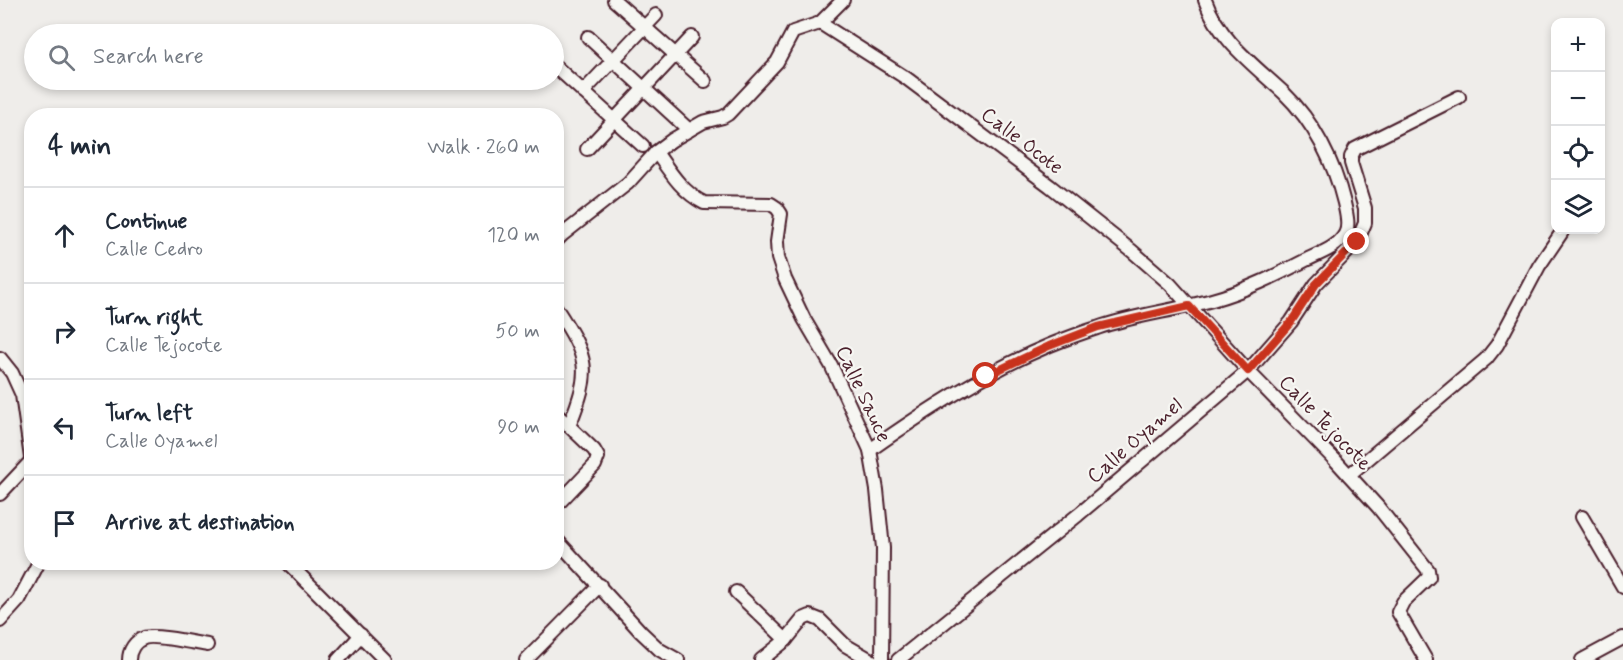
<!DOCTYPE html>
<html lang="en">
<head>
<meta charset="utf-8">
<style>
	body { margin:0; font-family:Mynerve,sans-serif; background:#f2f2f3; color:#1f2937 }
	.controls { position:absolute; right:18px; top:18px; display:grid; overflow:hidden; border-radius:12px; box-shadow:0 3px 9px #0003 }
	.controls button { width:54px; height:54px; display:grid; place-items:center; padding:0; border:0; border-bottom:2px solid #e0e1e3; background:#fff; color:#1f2937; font:30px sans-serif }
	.stop { position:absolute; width:18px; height:18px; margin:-14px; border:4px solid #c8321e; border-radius:50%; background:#fff }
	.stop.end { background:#c8321e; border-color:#fff; box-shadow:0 2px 6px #0008 }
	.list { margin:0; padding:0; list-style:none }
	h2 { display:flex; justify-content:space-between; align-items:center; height:78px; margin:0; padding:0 24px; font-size:26px }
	h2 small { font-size:20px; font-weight:400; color:#747a83 }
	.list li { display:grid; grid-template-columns:39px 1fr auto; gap:18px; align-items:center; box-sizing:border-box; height:96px; padding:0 24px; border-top:2px solid #e0e1e3 }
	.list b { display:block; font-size:22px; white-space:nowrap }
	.list p { margin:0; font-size:20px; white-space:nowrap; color:#747a83 }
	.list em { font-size:20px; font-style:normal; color:#747a83 }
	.icon { flex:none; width:33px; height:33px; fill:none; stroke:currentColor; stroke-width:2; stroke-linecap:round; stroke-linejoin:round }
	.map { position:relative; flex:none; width:1623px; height:660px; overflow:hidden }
	.search { position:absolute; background:#fff; box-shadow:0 3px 9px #0003; left:24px; top:24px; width:540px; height:66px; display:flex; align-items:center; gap:15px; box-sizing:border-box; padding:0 21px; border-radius:33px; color:#747a83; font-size:22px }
	.panel { position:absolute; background:#fff; box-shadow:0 3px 9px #0003; left:24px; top:108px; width:540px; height:462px; border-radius:24px }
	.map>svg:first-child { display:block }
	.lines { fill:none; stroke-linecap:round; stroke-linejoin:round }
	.minor-casing { stroke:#4a1f2b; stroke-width:16 }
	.minor { stroke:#f6f6f2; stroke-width:12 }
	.route { stroke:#c8321e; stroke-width:8 }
	.labels { text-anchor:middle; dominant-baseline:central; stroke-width:4.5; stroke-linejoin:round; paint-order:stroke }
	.street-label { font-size:21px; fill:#4a1f2b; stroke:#f6f6f2 }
</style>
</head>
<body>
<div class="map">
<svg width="1623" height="660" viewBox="0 0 1623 660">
	<rect width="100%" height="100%" fill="#efedea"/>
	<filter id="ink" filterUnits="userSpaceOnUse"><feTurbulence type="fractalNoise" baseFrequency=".0167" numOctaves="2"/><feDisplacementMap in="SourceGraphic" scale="12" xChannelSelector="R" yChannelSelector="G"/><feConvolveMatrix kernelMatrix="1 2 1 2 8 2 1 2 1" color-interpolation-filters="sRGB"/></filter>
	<g filter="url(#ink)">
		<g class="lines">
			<g class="minor-casing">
				<g id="minor">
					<path d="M614,0L705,81"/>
					<path d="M820,23L906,78L1050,186L1132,251L1170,284L1248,371L1336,461L1378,507L1428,570L1429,577L1403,602L1398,612L1426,660"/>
					<path d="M588,37L689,130"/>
					<path d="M555,66L643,146"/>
					<path d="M583,92L656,15"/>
					<path d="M587,149L692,37"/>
					<path d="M656,152C670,172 682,192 704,203L771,204L777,208L781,214L777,242L778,258L785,279L804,319L831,365L870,450L877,490L883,548L882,660"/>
					<path d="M556,241L562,235L628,183L656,152L672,140L703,122L723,117L728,114L777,62L793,32L820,23L843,0"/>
					<path d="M556,308C589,359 592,369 569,426L594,450L598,457L595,465L556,506"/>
					<path d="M0,358L12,373L22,395L32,465"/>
					<path d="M556,414L569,426"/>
					<path d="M870,450C927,410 985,372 1050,345C1065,339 1081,333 1097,328C1134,315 1174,311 1212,300C1245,291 1277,275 1308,259C1321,253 1338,247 1345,234C1350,226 1346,212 1344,203C1334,162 1314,122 1284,93C1254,65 1219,40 1205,0"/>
					<path d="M1349,475L1486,359L1497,345L1539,266L1562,232"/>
					<path d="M0,494L32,460"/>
					<path d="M1582,517L1623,587"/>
					<path d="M556,539L641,632L660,650L678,660"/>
					<path d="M287,562L385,660"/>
					<path d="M736,592L786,640"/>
					<path d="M0,621L19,600L39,562"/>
					<path d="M129,660C129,650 135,641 144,638C153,634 195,643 207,645"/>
					<path d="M338,660L361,635"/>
					<path d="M526,660L600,585"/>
					<path d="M761,660L786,640L803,619L810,616L820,620L845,645L871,660"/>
					<path d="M898,660L1078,515L1248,371L1291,322L1316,284L1357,242L1365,223V208L1351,163V157L1355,149L1459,97"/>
					<path d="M1582,660L1623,638"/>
				</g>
			</g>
			<use href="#minor" class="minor"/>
		</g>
	</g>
	<g class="lines" filter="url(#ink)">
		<path class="route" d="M986,376L1049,346L1098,327L1189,306L1248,371L1291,322L1316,284L1357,242"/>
	</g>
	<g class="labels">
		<g class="street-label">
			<text transform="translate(1022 141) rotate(37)">Calle Ocote</text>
			<text transform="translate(863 394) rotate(65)">Calle Sauce</text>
			<text transform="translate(1325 423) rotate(46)">Calle Tejocote</text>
			<text transform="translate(1135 441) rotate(-41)">Calle Oyamel</text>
		</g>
	</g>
</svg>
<div class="controls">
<button>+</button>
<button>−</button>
<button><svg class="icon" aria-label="locate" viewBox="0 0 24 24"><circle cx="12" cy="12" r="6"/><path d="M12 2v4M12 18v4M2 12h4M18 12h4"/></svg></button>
<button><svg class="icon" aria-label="layers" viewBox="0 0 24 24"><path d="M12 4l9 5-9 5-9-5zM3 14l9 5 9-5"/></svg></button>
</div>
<div class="stop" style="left:986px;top:376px"></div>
<div class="stop end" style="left:1357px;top:242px"></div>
<div class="search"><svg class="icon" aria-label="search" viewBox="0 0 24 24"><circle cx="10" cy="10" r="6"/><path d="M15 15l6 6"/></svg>Search here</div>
<section class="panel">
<h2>4 min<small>Walk · 260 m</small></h2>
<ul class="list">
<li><svg class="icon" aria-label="ahead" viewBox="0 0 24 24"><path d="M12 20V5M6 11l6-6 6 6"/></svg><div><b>Continue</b><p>Calle Cedro</p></div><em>120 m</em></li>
<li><svg class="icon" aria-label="right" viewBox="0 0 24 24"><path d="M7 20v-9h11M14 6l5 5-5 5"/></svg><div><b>Turn right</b><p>Calle Tejocote</p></div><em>50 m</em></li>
<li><svg class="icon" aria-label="left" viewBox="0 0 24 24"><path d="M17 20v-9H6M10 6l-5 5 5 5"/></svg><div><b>Turn left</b><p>Calle Oyamel</p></div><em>90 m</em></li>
<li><svg class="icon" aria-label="arrive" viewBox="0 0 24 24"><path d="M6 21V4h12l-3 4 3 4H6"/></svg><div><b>Arrive at destination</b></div></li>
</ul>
</section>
</div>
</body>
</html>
